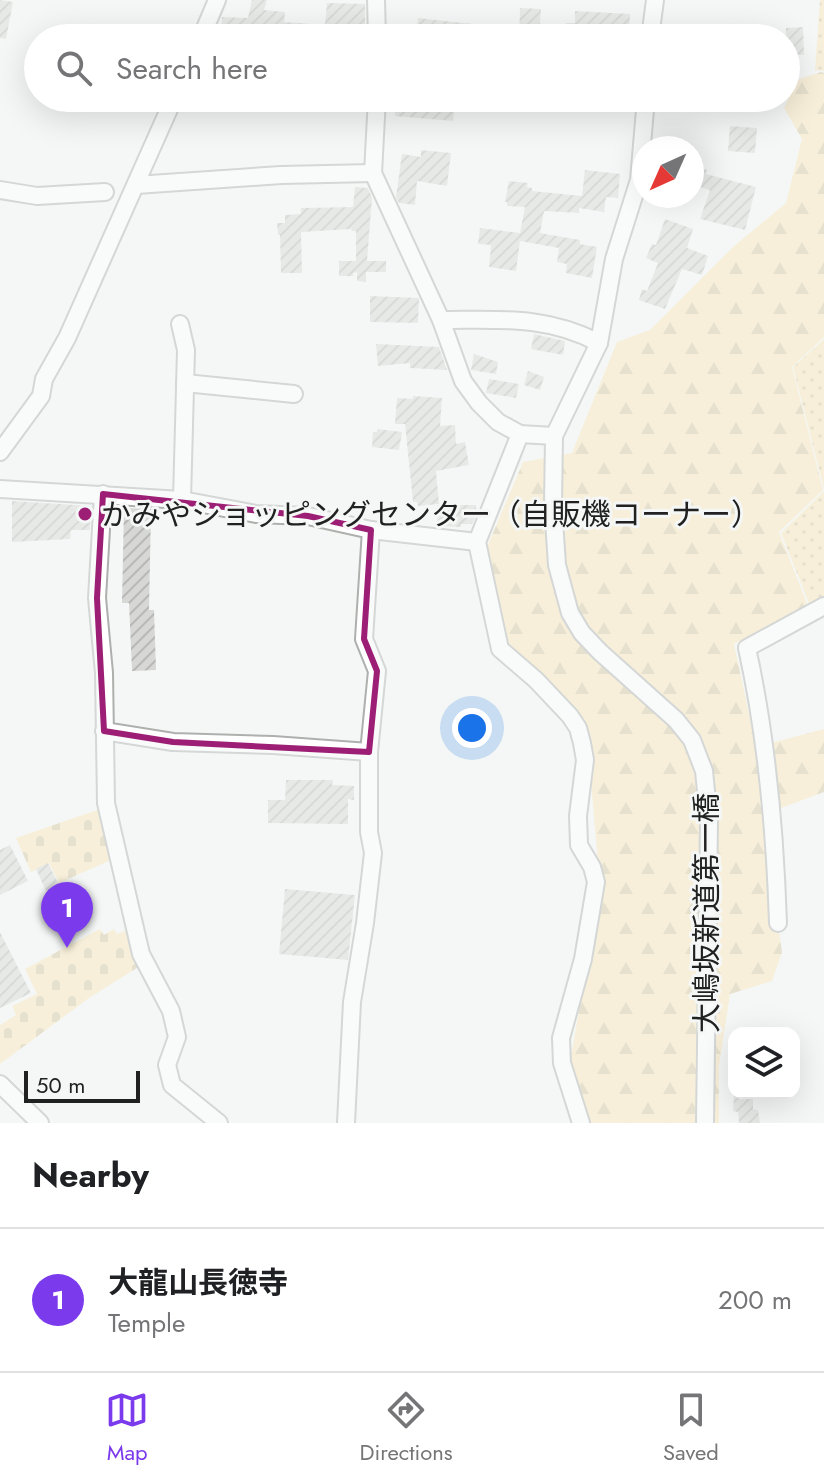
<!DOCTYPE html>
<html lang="en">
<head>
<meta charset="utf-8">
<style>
	body { margin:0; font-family:Jost,"Noto Sans JP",sans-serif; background:#f6f6f6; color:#202124 }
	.controls { position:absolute; right:24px; bottom:24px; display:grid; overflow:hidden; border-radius:16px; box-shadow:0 8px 32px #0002 }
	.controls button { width:72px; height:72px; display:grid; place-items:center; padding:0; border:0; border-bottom:2px solid #e0e0e0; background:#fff; color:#202124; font:40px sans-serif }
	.compass { position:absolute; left:632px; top:136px; width:72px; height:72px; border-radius:50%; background:#fff; box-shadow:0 8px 32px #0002; rotate:225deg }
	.scale { position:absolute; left:24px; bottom:20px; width:116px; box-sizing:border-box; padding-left:8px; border:4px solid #202120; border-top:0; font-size:22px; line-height:28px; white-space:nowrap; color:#202120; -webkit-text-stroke:6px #f4f7f5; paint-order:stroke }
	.you { position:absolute; left:472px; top:728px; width:28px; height:28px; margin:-20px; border:6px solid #fff; border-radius:50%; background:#1a73e8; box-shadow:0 0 0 12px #1a73e833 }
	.badge { display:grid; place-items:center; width:52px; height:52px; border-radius:50%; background:#7c3aed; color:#fff; font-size:26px; font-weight:700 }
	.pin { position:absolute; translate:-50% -66px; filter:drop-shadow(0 2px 4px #0008) }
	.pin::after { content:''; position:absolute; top:42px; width:28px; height:24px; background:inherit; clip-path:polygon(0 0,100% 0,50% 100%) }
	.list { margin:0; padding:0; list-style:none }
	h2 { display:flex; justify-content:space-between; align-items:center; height:104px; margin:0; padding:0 32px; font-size:34px }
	h2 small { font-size:26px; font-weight:400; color:#757577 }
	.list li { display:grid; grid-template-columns:52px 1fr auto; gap:24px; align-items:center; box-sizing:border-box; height:144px; padding:0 32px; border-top:2px solid #e0e0e0 }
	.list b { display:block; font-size:30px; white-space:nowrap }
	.list p { margin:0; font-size:26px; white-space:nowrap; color:#757577 }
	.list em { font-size:26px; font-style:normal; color:#757577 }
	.icon { flex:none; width:44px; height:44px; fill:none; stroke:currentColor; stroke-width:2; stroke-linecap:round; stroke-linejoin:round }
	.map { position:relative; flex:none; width:824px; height:1123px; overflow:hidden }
	.search { position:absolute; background:#fff; box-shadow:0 8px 32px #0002; left:24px; right:24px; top:24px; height:88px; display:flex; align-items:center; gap:20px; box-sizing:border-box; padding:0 28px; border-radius:44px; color:#757577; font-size:30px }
	.sheet { height:248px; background:#fff }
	nav { display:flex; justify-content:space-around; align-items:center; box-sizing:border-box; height:112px; border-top:2px solid #e0e0e0; background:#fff; font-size:22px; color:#757577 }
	nav a { display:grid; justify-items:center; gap:4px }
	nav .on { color:#7c3aed }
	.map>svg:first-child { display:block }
	.forest { fill:url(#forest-firs) }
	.cemetery { fill:url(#cemetery-stones) }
	.park { fill:url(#park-dots) }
	.building { fill:url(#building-hatch) }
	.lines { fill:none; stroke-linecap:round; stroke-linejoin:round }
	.minor-casing { stroke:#adb0ad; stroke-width:20 }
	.minor { stroke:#fff; stroke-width:16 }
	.marked { fill:none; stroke:#9c1f75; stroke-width:6; stroke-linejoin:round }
	.poi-dot { fill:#9c1f75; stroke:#f4f7f5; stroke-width:3 }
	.labels { text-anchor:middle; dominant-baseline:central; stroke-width:6; stroke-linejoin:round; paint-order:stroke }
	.poi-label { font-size:30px; fill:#202120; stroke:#f4f7f5; text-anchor:start }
	.street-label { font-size:30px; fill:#202120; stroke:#f4f7f5 }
</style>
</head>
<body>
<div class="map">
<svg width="824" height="1123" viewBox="0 0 824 1123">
	<defs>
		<pattern id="forest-firs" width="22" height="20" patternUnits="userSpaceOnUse" patternTransform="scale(2)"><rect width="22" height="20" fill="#fae5b7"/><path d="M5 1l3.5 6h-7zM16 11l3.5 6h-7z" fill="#d6c49d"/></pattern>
		<pattern id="cemetery-stones" width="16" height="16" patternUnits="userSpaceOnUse" patternTransform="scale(2)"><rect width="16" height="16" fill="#fae5b7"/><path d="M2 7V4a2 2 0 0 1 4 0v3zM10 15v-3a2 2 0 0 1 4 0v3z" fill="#d6c49d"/></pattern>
		<pattern id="park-dots" width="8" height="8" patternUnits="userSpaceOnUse" patternTransform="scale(2)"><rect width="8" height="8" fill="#fae5b7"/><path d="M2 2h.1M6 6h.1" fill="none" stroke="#d6c49d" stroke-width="1.8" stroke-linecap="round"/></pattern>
		<pattern id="building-hatch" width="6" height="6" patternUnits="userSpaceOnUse" patternTransform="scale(2)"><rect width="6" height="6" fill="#d7d8d5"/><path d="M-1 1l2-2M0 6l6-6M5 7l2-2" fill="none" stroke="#b8b9b7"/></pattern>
	</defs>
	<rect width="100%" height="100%" fill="#f4f7f5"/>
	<path class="forest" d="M821,72L824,73V337L792,367L823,490L779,532L808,606L734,644L756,747L824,729V792L762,815L782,952L772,981L730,994L719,1066V1123H585L570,1063L600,888L587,734L510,660L487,547L523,462L572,453L617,342L650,330L733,247L786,203L802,139L784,108L797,80Z"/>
	<g class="cemetery">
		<path d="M97,810L101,812L111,860L59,883L49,863L31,872L16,838Z"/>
		<path d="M100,929L104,935L114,929L117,934L127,930L140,966L89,998L0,1064V1025L16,1015L12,1006L37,994L25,969Z"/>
	</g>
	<g class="park">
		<path d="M820,0H824V71L815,70Z"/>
		<path d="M824,339V489L793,367Z"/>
		<path d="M824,491V601L810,606L781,533Z"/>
	</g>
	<g class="building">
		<path d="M0,0L13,2L6,39L0,38Z"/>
		<path d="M252,0H267L264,10L285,12L284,22L325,25L327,3L365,4V38H220L222,17L248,18Z"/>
		<path d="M520,8L541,9L539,38H519Z"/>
		<path d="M575,11L630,14L629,32L619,31V38H565L566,23H575Z"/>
		<path d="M418,18L517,29L516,38H416Z"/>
		<rect x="686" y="26" width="36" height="12"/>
		<path d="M803,27L804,55L786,54V28Z"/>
		<path d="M396,98L455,102L453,121L395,116Z"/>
		<path d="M730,126L757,128L755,153L728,151Z"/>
		<path d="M421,150L451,153L447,186L417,181L415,205L399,203L396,197L402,154L421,157Z"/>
		<path d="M692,164L707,170L706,174L756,187L745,230L700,219L710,190L692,185Z"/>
		<path d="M585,170L620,174L618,198L606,197L604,212L579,208V213L544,211L540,233L580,240V244L597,247L592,278L566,273L567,264L557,262L559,248L520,241L516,271L489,267L491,245L478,244L480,228L520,233L525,207L507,206V202H505L509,181L528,183L527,187L532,188V191L582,196Z"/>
		<path d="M355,187L368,188L372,198L367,261H386V272H366V282L357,281V272L353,273V276H339V261H356V231H351L352,229L301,232L302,273H281L280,235H278L277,223H285V215L301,214V208L353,207Z"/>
		<path d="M665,219L693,229L687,248L708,256L702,275L682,269L665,309L639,300L642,289L647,291L658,263L646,258L652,244L656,245Z"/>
		<path d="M370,296L419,298L418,323L370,322Z"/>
		<path d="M534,334L565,341L563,355L531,349Z"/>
		<path d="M376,344L439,347L447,370L410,368V363L378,366Z"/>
		<path d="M474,354L498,362L496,374L471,370Z"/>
		<path d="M528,371L544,377L540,390L524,385Z"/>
		<path d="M489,379L519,384L516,398L486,393Z"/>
		<path d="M413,396L442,398L440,426L455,425L456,444L465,442L469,465L436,471L439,504L418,506L417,502H413L405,424H395L397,398L413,399Z"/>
		<path d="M377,429L402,432L399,450L372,447L373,432H377Z"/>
		<path d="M12,501L91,506L90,530H71L70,539L12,542Z"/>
		<path d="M437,505H476V515L472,524H461V527L437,526Z"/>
		<path d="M124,508L151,509L149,610H154L156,670L132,671L129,603H122Z"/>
		<path d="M286,780H333L332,785L354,786V800L348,799V824L268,823V800H285Z"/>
		<path d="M10,845L28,881L0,895V850Z"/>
		<path d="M48,863L59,885L46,891L36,869Z"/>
		<path d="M285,889L355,895L348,960L279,954Z"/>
		<path d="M75,912L81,926L66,932L61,917Z"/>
		<path d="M0,932L31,993L0,1008Z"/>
		<path d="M734,1093H753V1109L758,1110L760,1123H739L738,1112L733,1111Z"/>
	</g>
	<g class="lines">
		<g class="minor-casing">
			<g id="minor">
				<path d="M376,0L377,38"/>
				<path d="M201,38L217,0"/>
				<path d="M650,38L655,0"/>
				<path d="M377,98L373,173L441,320L463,381L479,403L498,422L520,434L554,436"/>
				<path d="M646,98L639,180L614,259L599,343L554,436L553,506L557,565L570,613L582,633L600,652L676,720L692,740L704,771L709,821L705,1123"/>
				<path d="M136,185L281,175L373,173"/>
				<path d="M0,190L37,196L105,192"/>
				<path d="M441,320C498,320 547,315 599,343"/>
				<path d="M180,324L186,350L182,500"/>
				<path d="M185,383L294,394"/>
				<path d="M520,434L477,542L500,649L536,680L570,716L578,728L582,743L585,760L578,816L579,845L592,867L596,882L583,959L561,1038L562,1063L581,1123"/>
				<path d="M0,452L41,396L44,379L67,338L174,98"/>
				<path d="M0,489L182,500L256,514L308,516L371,530L477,542"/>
				<path d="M103,494L97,598L104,673L106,803L141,954L171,1011L177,1037L167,1065L172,1085L219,1123"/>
				<path d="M104,731L173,742L273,745L369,752"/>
				<path d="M778,923C775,831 767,738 747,648L824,606"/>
				<path d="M0,1084L40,1123"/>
				<path d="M346,1123L352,1002L365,923L373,853L369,832V752L377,671L364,639L371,530"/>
			</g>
		</g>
		<use href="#minor" class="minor"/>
	</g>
	<path d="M0 0H824V1123H0ZM103,494L308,516L371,530L364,639L377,671L369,752L173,742L104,731L97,598Z" fill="#f4f7f5" fill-opacity=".55" fill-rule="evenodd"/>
	<path class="marked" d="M103,494L308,516L371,530L364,639L377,671L369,752L173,742L104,731L97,598Z"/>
	<circle class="poi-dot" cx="85" cy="514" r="8"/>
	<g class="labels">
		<g class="poi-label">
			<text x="101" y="514">かみやショッピングセンター（自販機コーナー）</text>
		</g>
		<g class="street-label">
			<text transform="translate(706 913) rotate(-90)">大嶋坂新道第一橋</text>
		</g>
	</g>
</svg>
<div class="controls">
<button><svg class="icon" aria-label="layers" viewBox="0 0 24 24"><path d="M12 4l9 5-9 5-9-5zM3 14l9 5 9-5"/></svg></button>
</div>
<svg class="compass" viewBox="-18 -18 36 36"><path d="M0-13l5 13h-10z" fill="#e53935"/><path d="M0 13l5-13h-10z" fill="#757577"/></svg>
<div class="scale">50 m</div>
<div class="you"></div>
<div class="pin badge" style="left:67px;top:948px">1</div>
<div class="search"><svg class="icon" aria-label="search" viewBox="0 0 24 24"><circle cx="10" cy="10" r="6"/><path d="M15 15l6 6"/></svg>Search here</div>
</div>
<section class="sheet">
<h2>Nearby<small></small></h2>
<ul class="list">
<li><span class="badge">1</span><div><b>大龍山長徳寺</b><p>Temple</p></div><em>200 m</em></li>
</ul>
</section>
<nav>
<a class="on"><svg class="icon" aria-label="map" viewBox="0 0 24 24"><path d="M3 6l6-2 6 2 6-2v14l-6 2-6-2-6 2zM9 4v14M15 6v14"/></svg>Map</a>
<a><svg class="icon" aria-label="directions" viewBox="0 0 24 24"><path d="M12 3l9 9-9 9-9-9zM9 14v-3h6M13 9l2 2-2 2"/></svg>Directions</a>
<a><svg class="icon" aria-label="saved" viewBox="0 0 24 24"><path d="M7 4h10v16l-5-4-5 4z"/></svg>Saved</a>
</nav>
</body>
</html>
